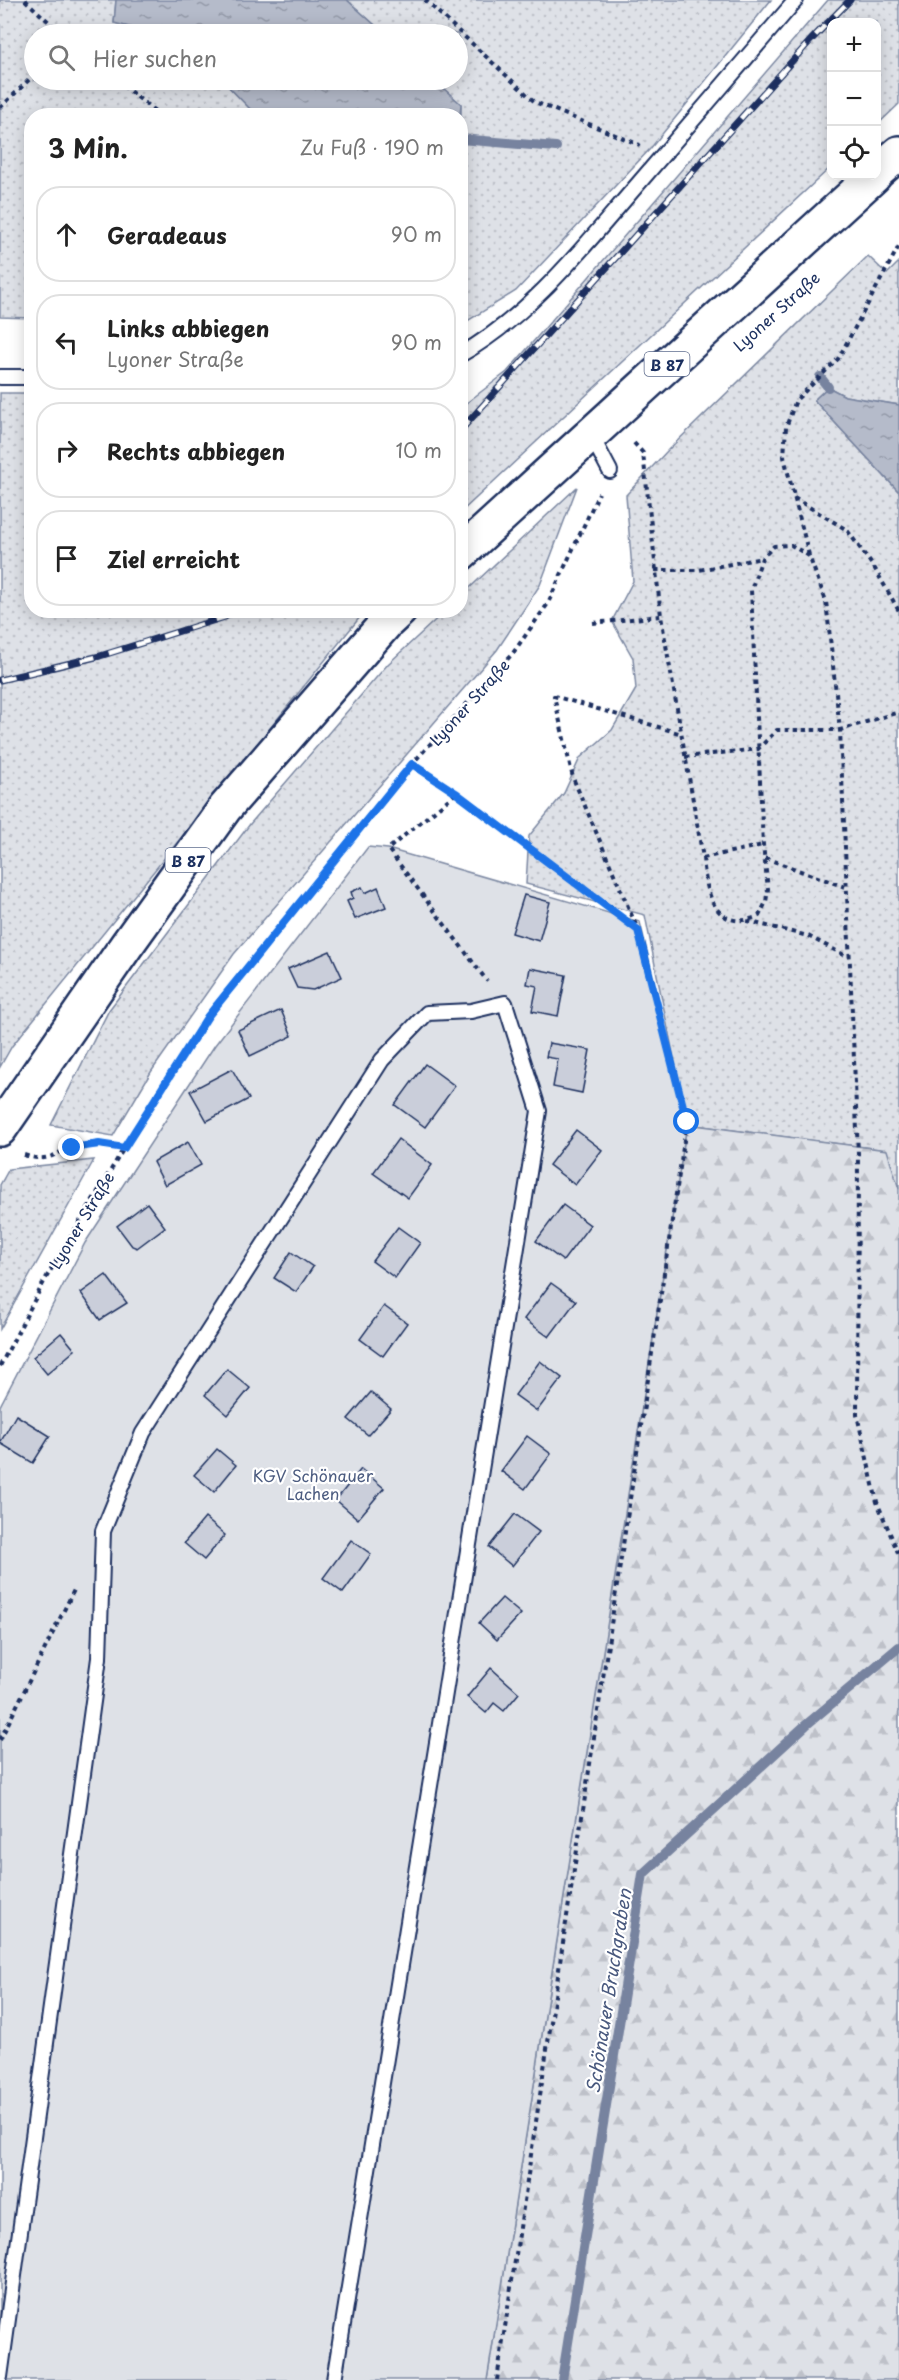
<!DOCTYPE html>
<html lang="de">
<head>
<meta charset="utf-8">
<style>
	body { margin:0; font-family:"Playpen Sans",sans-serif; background:#f6f6f6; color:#222 }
	.controls { position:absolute; right:18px; top:18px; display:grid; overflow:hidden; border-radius:12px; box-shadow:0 3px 15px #0003 }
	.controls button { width:54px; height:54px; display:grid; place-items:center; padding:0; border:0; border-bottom:2px solid #e0e0e0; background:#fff; color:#222; font:30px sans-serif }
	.stop { position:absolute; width:18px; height:18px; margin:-14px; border:4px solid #1a73e8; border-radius:50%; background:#fff }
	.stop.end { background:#1a73e8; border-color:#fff; box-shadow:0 2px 6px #0008 }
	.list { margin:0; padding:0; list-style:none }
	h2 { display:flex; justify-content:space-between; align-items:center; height:78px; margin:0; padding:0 24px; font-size:26px }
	h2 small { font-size:20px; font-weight:400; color:#767676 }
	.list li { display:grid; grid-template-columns:39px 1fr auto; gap:18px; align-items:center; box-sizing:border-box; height:96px; margin:0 12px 12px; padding:0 12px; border:2px solid #e0e0e0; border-radius:24px }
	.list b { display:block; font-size:22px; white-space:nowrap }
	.list p { margin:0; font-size:20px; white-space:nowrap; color:#767676 }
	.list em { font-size:20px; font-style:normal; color:#767676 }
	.icon { flex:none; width:33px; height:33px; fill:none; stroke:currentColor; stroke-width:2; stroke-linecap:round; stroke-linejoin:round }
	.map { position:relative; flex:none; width:899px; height:2380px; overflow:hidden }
	.search { position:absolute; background:#fff; box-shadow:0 3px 15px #0003; left:24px; top:24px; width:444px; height:66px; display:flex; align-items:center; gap:15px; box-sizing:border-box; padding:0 21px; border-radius:33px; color:#767676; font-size:22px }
	.panel { position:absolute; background:#fff; box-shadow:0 3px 15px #0003; left:24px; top:108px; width:444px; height:510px; border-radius:24px }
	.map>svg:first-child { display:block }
	.grass { fill:url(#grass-dots); stroke:#7c88a2; stroke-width:1.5 }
	.forest { fill:url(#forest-firs); stroke:#7c88a2; stroke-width:1.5 }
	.green { fill:#dee1e7; stroke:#7c88a2; stroke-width:1.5 }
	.water { fill:url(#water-ripples); stroke:#77839f; stroke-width:1.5 }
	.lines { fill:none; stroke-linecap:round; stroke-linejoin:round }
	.stream { stroke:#77839f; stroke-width:10 }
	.building { fill:#caceda; stroke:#1b2f5e; stroke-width:1.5 }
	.service-casing { stroke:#1b2f5e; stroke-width:18 }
	.primary-casing { stroke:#1b2f5e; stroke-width:38 }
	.path { stroke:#1b2f5e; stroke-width:4; stroke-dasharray:4.5 4.5; stroke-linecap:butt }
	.service { stroke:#fff; stroke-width:14 }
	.primary { stroke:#fff; stroke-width:33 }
	.rail-casing { stroke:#1b2f5e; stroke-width:7 }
	.rail { stroke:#fff; stroke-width:4.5; stroke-dasharray:14; stroke-linecap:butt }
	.route { stroke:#1a73e8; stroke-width:8 }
	.labels { text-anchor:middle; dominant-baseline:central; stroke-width:4.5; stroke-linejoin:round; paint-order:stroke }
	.shield { fill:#fff; stroke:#5f6d8e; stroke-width:1.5 }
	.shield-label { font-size:15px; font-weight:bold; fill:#1b2f5e }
	.street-label { font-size:16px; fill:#1b2f5e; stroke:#fff }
	.park-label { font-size:16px; fill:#4c5c80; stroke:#fff }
	.water-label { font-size:18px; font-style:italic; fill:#49597e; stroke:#fff }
</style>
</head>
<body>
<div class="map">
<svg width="899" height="2380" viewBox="0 0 899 2380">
	<defs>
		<pattern id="grass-dots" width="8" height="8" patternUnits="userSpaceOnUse" patternTransform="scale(1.5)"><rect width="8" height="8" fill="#dee1e7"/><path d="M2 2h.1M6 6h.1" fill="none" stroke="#bec1c9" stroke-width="1.8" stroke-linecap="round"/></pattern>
		<pattern id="forest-firs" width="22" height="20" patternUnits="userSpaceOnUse" patternTransform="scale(1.5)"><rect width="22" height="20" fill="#dee1e7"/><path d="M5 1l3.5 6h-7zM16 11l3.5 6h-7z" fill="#bec1c9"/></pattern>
		<pattern id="water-ripples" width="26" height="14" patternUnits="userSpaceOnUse" patternTransform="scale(1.5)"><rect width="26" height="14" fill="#b5bbca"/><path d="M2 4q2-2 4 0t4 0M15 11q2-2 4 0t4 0" fill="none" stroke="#9298a7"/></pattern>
	</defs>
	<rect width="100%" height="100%" fill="#fff"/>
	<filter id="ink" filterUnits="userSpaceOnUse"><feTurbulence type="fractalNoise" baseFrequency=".0167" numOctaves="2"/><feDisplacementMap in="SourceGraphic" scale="12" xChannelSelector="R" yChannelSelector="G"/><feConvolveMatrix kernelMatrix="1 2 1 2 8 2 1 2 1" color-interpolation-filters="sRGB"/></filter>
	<g filter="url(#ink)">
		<g class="grass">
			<path d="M0,0H116L114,23L156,34H34V80H222L256,115L32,116L31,318L0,317Z"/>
			<path d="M347,0H771L650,149L516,291L461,325V104L434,80H458V34H385Z"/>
			<path d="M828,0H899V104L877,125L876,22H832L831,167L461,512V407L507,372Z"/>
			<path d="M868,256L887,274L899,262V405L845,396L828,387L814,400L899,492V1189L886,1150L687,1124L645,915L526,884L529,836L564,793L580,758L612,730L636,689L633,658L612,621L633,581L626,495L668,450Z"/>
			<path d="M0,393H31L32,610L365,611L12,1046L0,1067Z"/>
			<path d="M577,487L540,585L497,650L234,954L151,1072L113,1136L51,1125L109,1010L250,824L388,664L445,611L460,610L461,596Z"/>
			<path d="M94,1160L0,1329V1185L9,1169Z"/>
		</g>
		<path class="forest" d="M687,1124L887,1150L899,1189V2380H487Z"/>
		<path class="green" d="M368,847L388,849L640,922L687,1124L487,2380H0V1406L85,1243L215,1045Z"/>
		<g class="water">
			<path d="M116,0H347L385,34H156L114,23Z"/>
			<path d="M222,80H434L461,104L460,115H256Z"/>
			<path d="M828,387L845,396L899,405V492L814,400Z"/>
		</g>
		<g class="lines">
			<g class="stream">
				<path d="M460,139L556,147"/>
				<path d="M820,377L828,387"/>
				<path d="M562,2380L643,1874L806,1725L899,1647"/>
			</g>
		</g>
		<g class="building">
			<path d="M362,887L365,893L378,887L386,907L355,919L347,901L353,898L351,892Z"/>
			<path d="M524,895L550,902L539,941L512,933Z"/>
			<path d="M330,951L342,977L313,990L297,988L288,969Z"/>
			<path d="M530,968L566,975L558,1016L532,1011L537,986L527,984Z"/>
			<path d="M281,1010L292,1036L250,1056L238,1030Z"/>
			<path d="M549,1043L590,1050L582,1093L553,1087L558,1059L546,1057Z"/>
			<path d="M425,1064L455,1086L425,1127L395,1105Z"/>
			<path d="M232,1069L249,1099L207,1121L190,1091Z"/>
			<path d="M576,1130L602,1150L575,1185L549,1165Z"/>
			<path d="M398,1139L432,1165L408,1198L373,1173Z"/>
			<path d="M188,1142L201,1165L165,1185L153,1162Z"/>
			<path d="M147,1203L165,1227L137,1248L132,1246L117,1226Z"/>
			<path d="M563,1205L590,1225L563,1261L536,1241Z"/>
			<path d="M398,1227L420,1243L395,1278L372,1261Z"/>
			<path d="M291,1252L313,1267L296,1292L274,1278Z"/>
			<path d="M106,1275L127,1303L100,1320L81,1293Z"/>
			<path d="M551,1283L576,1301L549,1337L524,1319Z"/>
			<path d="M384,1306L407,1323L383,1356L360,1339Z"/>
			<path d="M61,1333L75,1350L47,1374L33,1357Z"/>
			<path d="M540,1361L562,1378L537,1411L515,1395Z"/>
			<path d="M227,1369L250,1388L228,1415L205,1395Z"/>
			<path d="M371,1392L391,1409L368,1435L348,1419Z"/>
			<path d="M16,1415L50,1436L33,1463L0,1443Z"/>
			<path d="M527,1436L551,1454L525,1489L501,1471Z"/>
			<path d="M217,1449L236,1465L214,1492L194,1475Z"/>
			<path d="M361,1469L384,1488L358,1519L336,1500Z"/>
			<path d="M515,1514L539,1532L512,1566L489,1547Z"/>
			<path d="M205,1518L225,1535L204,1560L184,1543Z"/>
			<path d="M351,1540L371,1554L343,1593L323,1578Z"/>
			<path d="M502,1598L521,1614L497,1640L479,1623Z"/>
			<path d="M491,1668L519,1693L504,1711L494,1703L486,1713L467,1697Z"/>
		</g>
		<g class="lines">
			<g class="service-casing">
				<g id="service">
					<path d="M460,355C529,316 581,250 632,191C687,127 741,64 796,0"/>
					<path d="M0,377H32"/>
					<path d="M591,435L610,471"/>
					<path d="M0,2377L99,1658L103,1531L143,1433L382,1060L427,1013L471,1011L505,1003L539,1111L334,2380"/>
				</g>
			</g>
			<g class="primary-casing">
				<g id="primary">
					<path d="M876,173L899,153"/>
					<path d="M460,554L874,176"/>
					<path d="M0,1129L126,946L225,808L386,623L400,610"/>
				</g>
			</g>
			<g class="path">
				<path d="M25,0L62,34"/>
				<path d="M425,0L535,102L640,145"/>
				<path d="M116,80L161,116"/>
				<path d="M0,108L34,75"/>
				<path d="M634,443L643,453L661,616L703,858C706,892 714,934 759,916L766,902L768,889L763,845L751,590L762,558L774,546L791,545L809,556L826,601L840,730L858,1154L857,1415L877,1502L899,1555"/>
				<path d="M794,498L847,530L875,569L899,611"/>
				<path d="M809,555L784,457L786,427L796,400L838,359L899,246"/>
				<path d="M655,570H699L762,558"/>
				<path d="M593,623L661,616"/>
				<path d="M685,757L758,749L777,730H840L899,712"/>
				<path d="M412,764L456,793L638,930"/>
				<path d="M456,793L388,849L487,981"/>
				<path d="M703,858L763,845"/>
				<path d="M765,858L845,887"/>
				<path d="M747,921L808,936L848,957"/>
				<path d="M24,1155C51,1164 53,1152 75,1147C93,1144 106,1145 124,1148"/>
				<path d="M0,1366L46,1278L124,1148L208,1016L412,764L513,653L547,605L599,493"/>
				<path d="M0,1740L74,1590"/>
				<path d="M497,2380L687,1121L638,930L573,778L554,696L682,734"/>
			</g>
			<use href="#service" class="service"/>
			<use href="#primary" class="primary"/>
			<g class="rail-casing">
				<g id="rail">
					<path d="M460,431L811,40L850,0"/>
					<path d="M0,680L100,656L225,617L235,610"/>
				</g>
			</g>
			<use href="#rail" class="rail"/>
		</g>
	</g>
	<g class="lines" filter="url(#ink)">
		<path class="route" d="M72,1148L99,1144L124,1148L208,1016L412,764L456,793L638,930L687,1122"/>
	</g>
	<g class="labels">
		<g class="shield">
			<rect x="644.5" y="352" width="45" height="24" rx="4.5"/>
			<rect x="165.5" y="848" width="45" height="24" rx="4.5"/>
		</g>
		<g class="shield-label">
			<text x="667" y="364">B 87</text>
			<text x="188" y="860">B 87</text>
		</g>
		<g class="street-label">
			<text transform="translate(776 311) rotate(-42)">Lyoner Straße</text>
			<text transform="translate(469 702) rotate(-48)">Lyoner Straße</text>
			<text transform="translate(81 1220) rotate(-59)">Lyoner Straße</text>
		</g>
		<g class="park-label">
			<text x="313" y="1475">KGV Schönauer<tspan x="313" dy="18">Lachen</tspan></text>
		</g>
		<g class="water-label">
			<text transform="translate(608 1991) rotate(-81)">Schönauer Bruchgraben</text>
		</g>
	</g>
</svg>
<div class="controls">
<button>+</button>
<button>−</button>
<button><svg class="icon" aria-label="locate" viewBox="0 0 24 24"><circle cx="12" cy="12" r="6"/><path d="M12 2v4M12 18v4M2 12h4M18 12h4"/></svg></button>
</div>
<div class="stop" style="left:687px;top:1122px"></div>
<div class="stop end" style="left:72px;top:1148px"></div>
<div class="search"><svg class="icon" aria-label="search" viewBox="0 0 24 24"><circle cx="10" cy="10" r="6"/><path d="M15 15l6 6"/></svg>Hier suchen</div>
<section class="panel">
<h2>3 Min.<small>Zu Fuß · 190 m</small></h2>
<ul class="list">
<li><svg class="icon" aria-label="ahead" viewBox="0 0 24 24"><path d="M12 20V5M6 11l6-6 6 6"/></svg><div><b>Geradeaus</b></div><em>90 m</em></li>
<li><svg class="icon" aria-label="left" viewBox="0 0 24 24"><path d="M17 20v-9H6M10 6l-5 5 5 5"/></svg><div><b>Links abbiegen</b><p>Lyoner Straße</p></div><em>90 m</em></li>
<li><svg class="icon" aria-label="right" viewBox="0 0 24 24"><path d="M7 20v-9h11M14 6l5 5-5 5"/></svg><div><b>Rechts abbiegen</b></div><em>10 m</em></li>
<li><svg class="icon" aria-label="arrive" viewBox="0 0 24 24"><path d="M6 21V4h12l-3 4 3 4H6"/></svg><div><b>Ziel erreicht</b></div></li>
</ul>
</section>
</div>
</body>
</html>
